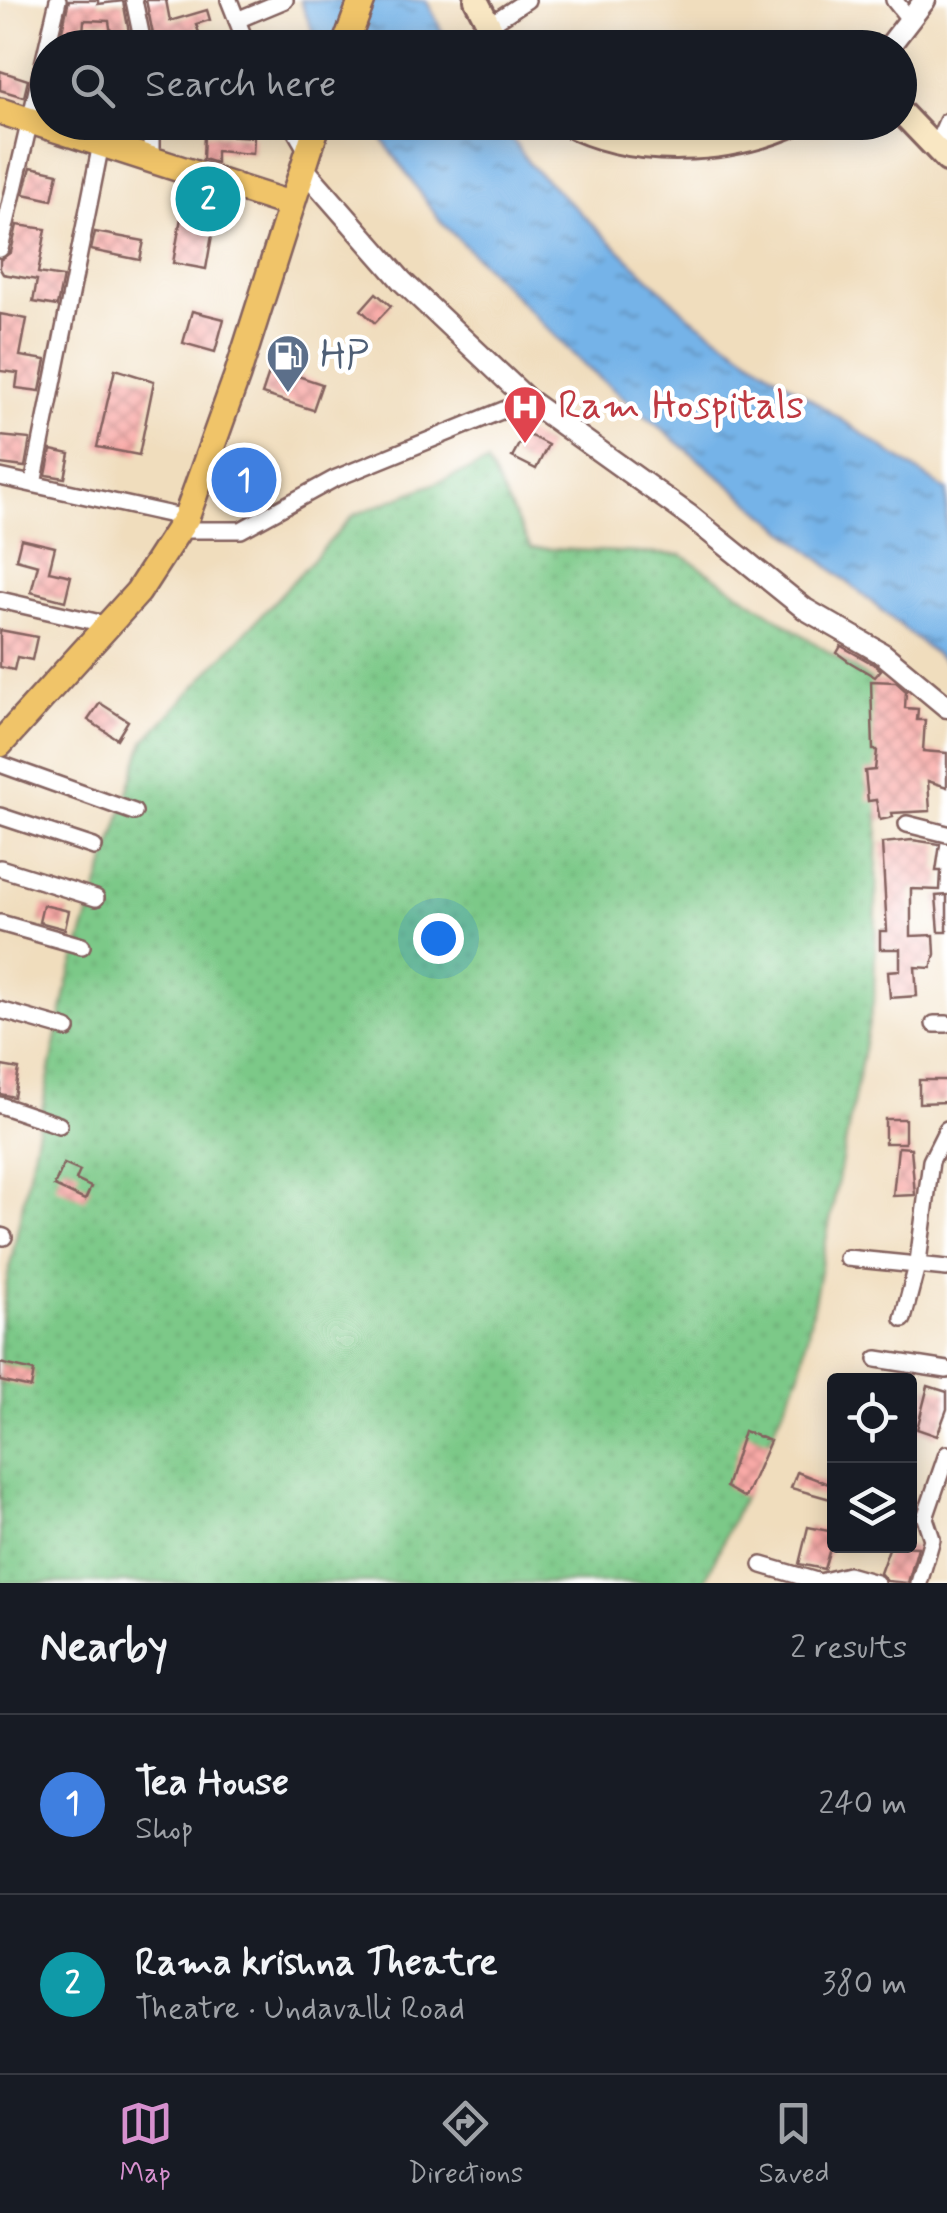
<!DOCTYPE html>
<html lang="en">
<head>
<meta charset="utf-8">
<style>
	body { margin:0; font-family:Mynerve,sans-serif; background:#20242c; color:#f1f3f6 }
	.controls { position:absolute; right:30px; bottom:30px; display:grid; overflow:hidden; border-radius:10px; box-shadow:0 5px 25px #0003 }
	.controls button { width:90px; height:90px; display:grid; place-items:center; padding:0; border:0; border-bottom:2px solid #363941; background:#171b24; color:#f1f3f6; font:50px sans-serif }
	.you { position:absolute; left:438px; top:938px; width:35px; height:35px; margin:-25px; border:8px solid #fff; border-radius:50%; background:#1a73e8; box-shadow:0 0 0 15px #1a73e833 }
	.badge { display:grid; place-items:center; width:65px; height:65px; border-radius:50%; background:#d690ce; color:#fff; font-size:32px; font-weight:700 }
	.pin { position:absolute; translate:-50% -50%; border:5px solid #fff; box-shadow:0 2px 10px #0006 }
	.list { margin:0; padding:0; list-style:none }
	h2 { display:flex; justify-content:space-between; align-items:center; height:130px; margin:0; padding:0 40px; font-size:42px }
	h2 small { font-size:32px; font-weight:400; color:#9ea1a6 }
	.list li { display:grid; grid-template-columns:65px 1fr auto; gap:30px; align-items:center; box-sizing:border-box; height:180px; padding:0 40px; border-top:2px solid #363941 }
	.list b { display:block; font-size:38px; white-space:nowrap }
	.list p { margin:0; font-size:32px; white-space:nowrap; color:#9ea1a6 }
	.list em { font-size:32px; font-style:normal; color:#9ea1a6 }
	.icon { flex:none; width:55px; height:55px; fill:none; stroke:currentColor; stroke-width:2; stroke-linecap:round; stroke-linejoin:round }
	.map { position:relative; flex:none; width:947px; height:1583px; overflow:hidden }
	.search { position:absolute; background:#171b24; box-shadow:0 5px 25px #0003; left:30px; right:30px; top:30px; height:110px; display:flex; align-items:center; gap:25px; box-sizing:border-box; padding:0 35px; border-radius:55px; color:#9ea1a6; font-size:38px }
	.sheet { height:490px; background:#171b24 }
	nav { display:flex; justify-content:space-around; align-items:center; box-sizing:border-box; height:140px; border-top:2px solid #363941; background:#171b24; font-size:28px; color:#9ea1a6 }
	nav a { display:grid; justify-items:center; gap:5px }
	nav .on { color:#d690ce }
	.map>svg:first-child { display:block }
	.grass { fill:url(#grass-dots); stroke:#63745a; stroke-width:2.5 }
	.water { fill:url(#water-ripples); stroke:#60698a; stroke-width:2.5 }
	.building { fill:url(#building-cross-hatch) }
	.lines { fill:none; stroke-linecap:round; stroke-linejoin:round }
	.minor-casing { stroke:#84625e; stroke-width:20 }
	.tertiary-casing { stroke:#84625e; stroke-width:25 }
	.secondary-casing { stroke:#84625e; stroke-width:28 }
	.primary-casing { stroke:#84625e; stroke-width:30 }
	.minor { stroke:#fff; stroke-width:15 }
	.tertiary { stroke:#fff; stroke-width:20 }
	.secondary { stroke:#f9e7c3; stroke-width:22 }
	.primary { stroke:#f0c469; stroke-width:25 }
	.labels { text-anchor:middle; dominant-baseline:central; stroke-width:9; stroke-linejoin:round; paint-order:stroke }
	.service-label { font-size:40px; fill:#4e5e75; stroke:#fff; text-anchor:start }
	.health-label { font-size:40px; fill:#be3a42; stroke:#fff; text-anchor:start }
</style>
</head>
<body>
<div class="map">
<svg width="947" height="1583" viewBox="0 0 947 1583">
	<defs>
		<pattern id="grass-dots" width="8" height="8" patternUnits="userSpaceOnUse" patternTransform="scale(2.5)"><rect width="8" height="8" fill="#7cc988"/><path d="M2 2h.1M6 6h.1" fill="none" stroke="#6dac76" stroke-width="1.8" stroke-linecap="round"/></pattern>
		<pattern id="water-ripples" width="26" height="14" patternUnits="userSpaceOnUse" patternTransform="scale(2.5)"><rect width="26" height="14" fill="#75b3e8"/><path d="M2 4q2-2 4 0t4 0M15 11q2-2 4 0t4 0" fill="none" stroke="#6291bc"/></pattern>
		<pattern id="building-cross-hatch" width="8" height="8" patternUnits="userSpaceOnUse" patternTransform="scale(2.5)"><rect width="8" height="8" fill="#f9aaa7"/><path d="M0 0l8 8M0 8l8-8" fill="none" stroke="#cc8a88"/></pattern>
	</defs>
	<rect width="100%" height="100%" fill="#fff"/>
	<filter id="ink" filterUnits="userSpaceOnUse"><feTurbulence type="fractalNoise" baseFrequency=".01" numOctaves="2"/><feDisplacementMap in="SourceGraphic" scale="20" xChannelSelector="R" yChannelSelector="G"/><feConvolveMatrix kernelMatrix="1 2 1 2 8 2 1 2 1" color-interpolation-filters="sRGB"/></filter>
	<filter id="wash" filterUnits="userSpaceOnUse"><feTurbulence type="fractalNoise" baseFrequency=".0048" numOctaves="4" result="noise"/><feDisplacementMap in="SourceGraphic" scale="40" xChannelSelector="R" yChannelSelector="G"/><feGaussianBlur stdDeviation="2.25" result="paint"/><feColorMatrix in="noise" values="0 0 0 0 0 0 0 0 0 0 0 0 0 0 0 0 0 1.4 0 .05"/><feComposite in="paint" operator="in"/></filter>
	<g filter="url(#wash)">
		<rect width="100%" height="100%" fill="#f0ddbd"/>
		<path class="grass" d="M487,463L531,548L682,555L881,687L874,998L800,1372L704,1583H0V1334L6,1286L68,982L144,742L354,515Z"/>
		<g class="water">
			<path d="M300,0H426L450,47H319Z"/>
			<path d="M371,123H501L530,165L690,317L947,491V664L585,366L440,221Z"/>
		</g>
		<g id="blocks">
			<g class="building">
				<path d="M69,0H98V4L123,1L132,48H113L109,21L84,20L82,48H58Z"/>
				<path d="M146,0H166L170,21L207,10L210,20L196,24L204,48H180L178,42L155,44Z"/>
				<path d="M0,71L28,80L24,97L0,90Z"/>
				<path d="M204,134L254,137L253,154L216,151V163L203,159Z"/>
				<path d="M31,167L58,173L52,200L24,194Z"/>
				<path d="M182,212L215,218L206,269L173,263Z"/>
				<path d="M17,225L46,229L38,273L63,277L57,306L33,302L37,280L3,274L0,269V260L11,252Z"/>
				<path d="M95,232L144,241L140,260L91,250Z"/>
				<path d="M376,293L391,306L375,323L361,310Z"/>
				<path d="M192,311L224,319L215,352L183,343Z"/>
				<path d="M0,314L27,319L20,356L46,360L40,391L16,388L18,373L0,371Z"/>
				<path d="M271,367L322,384L313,410L262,394Z"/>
				<path d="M115,369L154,381L139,455L97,447Z"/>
				<path d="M525,433L548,445L536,469L512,457Z"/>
				<path d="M0,436L30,439L25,467L0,464Z"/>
				<path d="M51,450L70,454L65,478L46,475Z"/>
				<path d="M21,539L55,547L49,571L71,576L65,601L31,592L38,565L16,559Z"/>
				<path d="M0,630L37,637L32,660L17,657L14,670L0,667Z"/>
				<path d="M841,646L875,665L881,670L875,677L848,661L837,653Z"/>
				<path d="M871,681L896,682L906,691L905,708L918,709L917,720H925L923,751L947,753V787L928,781L930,811L892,813L893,817L880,820L876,800L868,801L865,771L875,770L877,750H873Z"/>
				<path d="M100,703L128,721L117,739L88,720Z"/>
				<path d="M912,840L940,844L936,871H941L940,890L911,889V936L934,935L935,954L931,968L915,967L917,996L890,998L888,971L900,970V949H880V931H887L882,843Z"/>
				<path d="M947,895V932H939L936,896Z"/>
				<path d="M43,905L69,911L65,929L39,922Z"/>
				<path d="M2,1066L19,1069L14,1097L0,1094Z"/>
				<path d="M919,1080H947V1102L919,1103Z"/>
				<rect x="885" y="1119" width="20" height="24"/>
				<path d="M898,1147L911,1148L915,1195L893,1196Z"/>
				<path d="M64,1164L80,1171L76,1180L91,1187L85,1200L54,1186Z"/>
				<path d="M0,1363L34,1371L31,1388L0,1381Z"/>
				<path d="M928,1386L947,1392V1409L937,1436L917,1429Z"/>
				<path d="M744,1431L770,1441L745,1498L726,1487Z"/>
				<path d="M797,1472L834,1486V1500L791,1488Z"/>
				<path d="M808,1527L834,1532V1547L831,1545L824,1569L799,1564Z"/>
				<path d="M890,1546L918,1547L908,1583L887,1581L880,1573Z"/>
			</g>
		</g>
	</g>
	<g filter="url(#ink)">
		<use href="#blocks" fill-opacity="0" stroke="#84625e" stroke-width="2.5"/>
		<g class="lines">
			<g class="minor-casing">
				<g id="minor">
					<path d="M134,0L144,48"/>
					<path d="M229,0L248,48"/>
					<path d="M894,0L910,20"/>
					<path d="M237,20L285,0"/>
					<path d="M489,25L527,0"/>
					<path d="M290,122L308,153"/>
					<path d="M935,148L947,121"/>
					<path d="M151,160V122"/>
					<path d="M0,249L58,0"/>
					<path d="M0,477L186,518"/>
					<path d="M33,484L101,144"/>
					<path d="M180,530H241L334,479L528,400"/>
					<path d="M0,600L109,625"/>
					<path d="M0,764L134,812"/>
					<path d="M0,816L94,847"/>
					<path d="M907,824L947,834"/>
					<path d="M0,868L96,898"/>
					<path d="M0,923L82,946"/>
					<path d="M0,1010L67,1029"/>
					<path d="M934,1024H947"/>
					<path d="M0,1105L59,1125"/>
					<path d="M0,1236L4,1237"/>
					<path d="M847,1258L947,1268"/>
					<path d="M903,1319L918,1262L931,1161L947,1129"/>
					<path d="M877,1359L947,1370"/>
					<path d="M762,1565L820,1582L848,1575L876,1583"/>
					<path d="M919,1583L932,1539L925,1518L947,1454"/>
				</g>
			</g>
			<g class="tertiary-casing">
				<g id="tertiary">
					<path d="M888,48L925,0"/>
					<path d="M303,168L402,281L528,400L690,516L805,609L883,654L947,707"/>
				</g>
			</g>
			<g class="secondary-casing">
				<g id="secondary">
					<path d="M476,0L501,48"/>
					<path d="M900,111L947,160"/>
					<path d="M564,122C632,159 730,154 798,122"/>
				</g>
			</g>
			<g class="primary-casing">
				<g id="primary">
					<path d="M344,48L362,0"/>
					<path d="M0,111L289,204"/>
					<path d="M0,744L138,592L186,518L237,376L318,122"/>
				</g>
			</g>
			<use href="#minor" class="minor"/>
			<use href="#tertiary" class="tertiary"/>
			<use href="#secondary" class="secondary"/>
			<use href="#primary" class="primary"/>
		</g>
	</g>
	<defs>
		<g id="fuel-pin" transform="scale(2.25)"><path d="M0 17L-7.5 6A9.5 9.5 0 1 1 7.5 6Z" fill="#5c6f8a" stroke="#fff"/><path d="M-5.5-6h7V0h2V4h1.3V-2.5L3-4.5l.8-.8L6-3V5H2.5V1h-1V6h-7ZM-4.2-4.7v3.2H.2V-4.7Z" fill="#fff"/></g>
		<g id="hospital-pin" transform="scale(2.25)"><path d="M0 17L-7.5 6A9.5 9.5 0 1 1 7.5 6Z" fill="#e0444e" stroke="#fff"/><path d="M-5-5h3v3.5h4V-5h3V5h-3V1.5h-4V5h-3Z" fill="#fff"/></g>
	</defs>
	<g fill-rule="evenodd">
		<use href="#fuel-pin" x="288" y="356"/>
		<use href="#hospital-pin" x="525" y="407"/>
	</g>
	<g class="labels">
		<g class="service-label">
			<text x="320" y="356">HP</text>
		</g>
		<g class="health-label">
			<text x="558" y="407">Ram Hospitals</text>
		</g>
	</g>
</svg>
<div class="controls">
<button><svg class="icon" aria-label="locate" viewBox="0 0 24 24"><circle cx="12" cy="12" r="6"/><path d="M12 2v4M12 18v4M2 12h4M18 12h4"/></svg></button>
<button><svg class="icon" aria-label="layers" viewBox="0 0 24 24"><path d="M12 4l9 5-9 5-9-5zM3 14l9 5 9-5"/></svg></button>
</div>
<div class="you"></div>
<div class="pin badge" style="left:244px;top:480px;background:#3f7fe0">1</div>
<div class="pin badge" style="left:208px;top:199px;background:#0f9aa8">2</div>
<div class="search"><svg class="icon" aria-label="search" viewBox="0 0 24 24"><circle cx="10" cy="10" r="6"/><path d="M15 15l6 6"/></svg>Search here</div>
</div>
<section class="sheet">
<h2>Nearby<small>2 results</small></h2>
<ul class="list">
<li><span class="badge" style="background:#3f7fe0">1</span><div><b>Tea House</b><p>Shop</p></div><em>240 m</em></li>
<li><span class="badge" style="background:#0f9aa8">2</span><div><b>Rama krishna Theatre</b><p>Theatre · Undavalli Road</p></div><em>380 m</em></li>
</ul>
</section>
<nav>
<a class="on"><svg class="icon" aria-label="map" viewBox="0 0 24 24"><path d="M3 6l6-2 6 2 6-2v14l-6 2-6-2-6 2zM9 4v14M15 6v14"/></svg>Map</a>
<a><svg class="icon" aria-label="directions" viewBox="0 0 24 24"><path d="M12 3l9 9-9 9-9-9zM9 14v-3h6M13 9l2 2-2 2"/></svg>Directions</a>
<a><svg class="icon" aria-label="saved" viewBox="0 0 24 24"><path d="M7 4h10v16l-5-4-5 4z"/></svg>Saved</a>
</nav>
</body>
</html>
